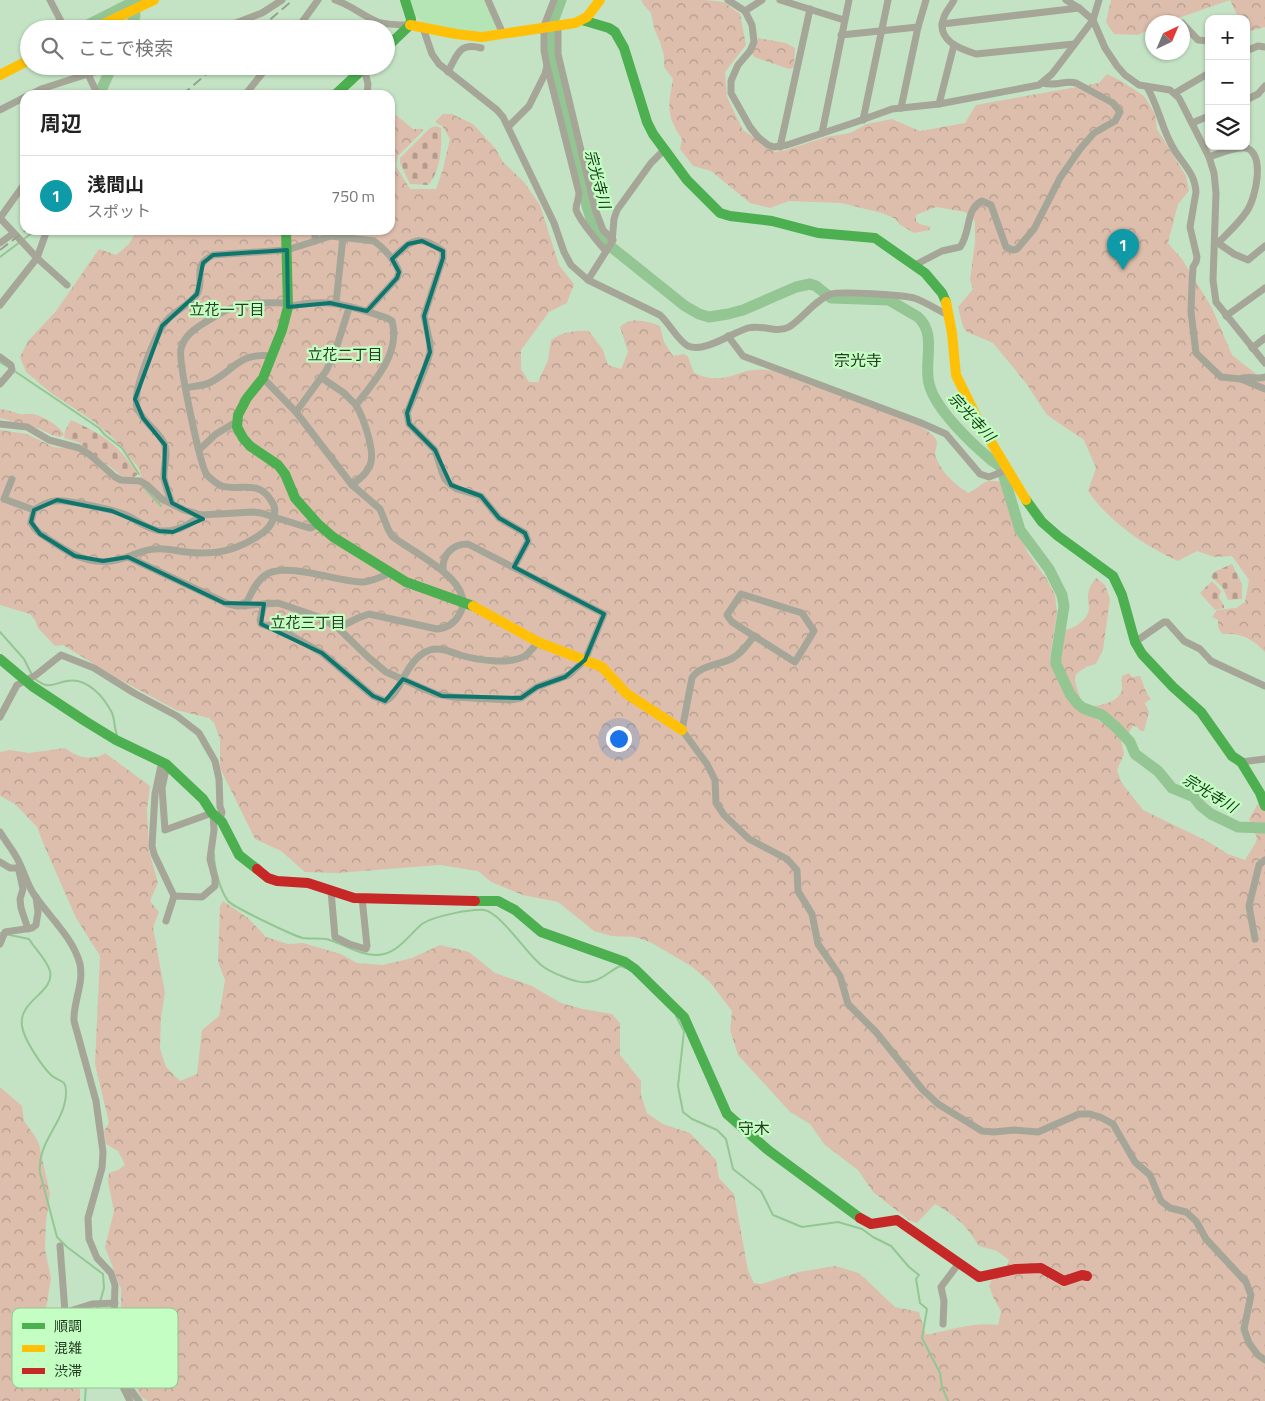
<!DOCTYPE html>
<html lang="ja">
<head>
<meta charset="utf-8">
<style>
	body { margin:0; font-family:"Titillium Web","Noto Sans JP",sans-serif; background:#f2f2f2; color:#222 }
	.controls { position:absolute; right:15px; top:15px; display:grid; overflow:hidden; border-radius:10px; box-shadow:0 1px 4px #0004 }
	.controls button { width:45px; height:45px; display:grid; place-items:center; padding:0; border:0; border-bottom:1px solid #e0e0e0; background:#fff; color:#222; font:25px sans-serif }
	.compass { position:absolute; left:1145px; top:15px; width:45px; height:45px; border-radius:50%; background:#fff; box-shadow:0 1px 4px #0004; rotate:44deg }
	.you { position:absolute; left:618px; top:738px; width:18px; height:18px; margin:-12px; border:4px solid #fff; border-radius:50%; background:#1a73e8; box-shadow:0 0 0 8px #1a73e833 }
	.badge { display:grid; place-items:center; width:32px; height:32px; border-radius:50%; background:#2563eb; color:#fff; font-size:16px; font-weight:700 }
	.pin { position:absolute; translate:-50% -41px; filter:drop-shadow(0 1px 2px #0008) }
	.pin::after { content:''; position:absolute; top:26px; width:18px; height:15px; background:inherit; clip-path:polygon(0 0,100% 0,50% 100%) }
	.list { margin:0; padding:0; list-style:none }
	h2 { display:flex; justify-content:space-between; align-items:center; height:65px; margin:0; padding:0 20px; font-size:21px }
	h2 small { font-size:16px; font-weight:400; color:#767676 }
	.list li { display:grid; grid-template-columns:32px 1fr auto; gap:15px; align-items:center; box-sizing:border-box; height:80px; padding:0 20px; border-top:1px solid #e0e0e0 }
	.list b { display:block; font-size:19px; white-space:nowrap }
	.list p { margin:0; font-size:16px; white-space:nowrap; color:#767676 }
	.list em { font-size:16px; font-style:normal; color:#767676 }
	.icon { flex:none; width:28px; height:28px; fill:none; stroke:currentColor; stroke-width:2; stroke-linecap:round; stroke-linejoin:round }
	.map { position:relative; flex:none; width:1265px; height:1401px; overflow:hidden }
	.search { position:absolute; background:#fff; box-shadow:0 1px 4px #0004; left:20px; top:20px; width:375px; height:55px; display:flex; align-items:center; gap:12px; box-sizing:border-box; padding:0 18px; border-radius:28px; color:#767676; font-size:19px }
	.panel { position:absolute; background:#fff; box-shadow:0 1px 4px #0004; left:20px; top:90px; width:375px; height:145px; border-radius:15px }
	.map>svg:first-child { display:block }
	.built { fill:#b5e5b5 }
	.forest { fill:url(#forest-crowns) }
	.cemetery { fill:url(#cemetery-stones) }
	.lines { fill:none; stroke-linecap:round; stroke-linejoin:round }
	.stream { stroke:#94c694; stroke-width:2 }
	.river { stroke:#94c694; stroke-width:11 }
	.street { stroke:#a5a698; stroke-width:7 }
	.fast { stroke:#4caf50; stroke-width:10 }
	.slow { stroke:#ffc107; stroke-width:10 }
	.jam { stroke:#c62828; stroke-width:10 }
	.rail { stroke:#96a291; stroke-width:2; stroke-dasharray:10 5; stroke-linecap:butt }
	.marked { fill:none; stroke:#0f766e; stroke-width:4; stroke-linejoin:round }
	.labels { text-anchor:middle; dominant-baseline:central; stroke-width:4.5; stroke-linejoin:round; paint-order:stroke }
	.water-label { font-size:15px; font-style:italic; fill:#113a14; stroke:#c4fec3 }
	.neighbourhood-label { font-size:15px; fill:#243b24; stroke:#c4fec3 }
	.quarter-label { font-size:16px; fill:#243b24; stroke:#c4fec3 }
	.key { fill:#c4fec3; stroke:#94c493; stroke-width:1 }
	.key-label { font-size:14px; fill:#243b24 }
</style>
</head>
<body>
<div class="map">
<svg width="1265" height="1401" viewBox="0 0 1265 1401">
	<defs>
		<pattern id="forest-crowns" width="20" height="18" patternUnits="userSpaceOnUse" patternTransform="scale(1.25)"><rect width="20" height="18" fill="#ddbeac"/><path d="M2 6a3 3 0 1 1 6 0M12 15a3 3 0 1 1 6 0" fill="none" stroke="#b39c8c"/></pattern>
		<pattern id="cemetery-stones" width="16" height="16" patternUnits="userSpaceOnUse" patternTransform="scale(1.25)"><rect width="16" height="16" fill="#ddbeac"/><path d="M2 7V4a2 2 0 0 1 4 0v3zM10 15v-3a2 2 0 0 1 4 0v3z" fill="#b39c8c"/></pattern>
	</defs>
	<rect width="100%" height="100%" fill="#c4e3c4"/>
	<path class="built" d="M409,0H484L497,29L484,31L455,30L427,26L416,15Z"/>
	<g class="forest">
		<path d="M641,0H705L724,2L740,14L746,45L725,72L727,97L743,130L775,152L786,150L826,137L850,133L867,124L892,119L920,131L965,123L976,105L1099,83L1107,74L1121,81L1144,96L1155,114L1157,129L1186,176L1189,191L1178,204L1168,243L1182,259L1212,308L1232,355L1265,381V652C1253,639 1240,632 1222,634L1218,627V620L1212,617L1217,610L1236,608L1245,602L1249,580L1232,556L1214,557L1197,551L1178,561C1146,547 1107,520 1088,491L1096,468L1084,440L1047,415L1026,383L993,343L967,332L963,327L958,307L973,289L970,280L975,242V221L965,212L936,207L916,215V221L920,224L931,227L929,230L914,233L899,224L896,219L882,213L841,203L789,201L770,208L750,203L711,171L693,166L680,149L682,139C666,115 668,107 673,79L664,67V56L660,42L654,28L651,13L643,4Z"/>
		<path d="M1111,0H1265V27L1250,31L1246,27V19H1239L1230,0L1167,22H1152V28L1138,35L1114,34L1106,22Z"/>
		<path d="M758,38L786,43L795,48L794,65L793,68L789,69L754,57L752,53Z"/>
		<path d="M390,110L413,129H422L423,131L398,156L396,166L410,189H436L443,169L450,139L443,127L435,122L443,114H452L473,124L495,148L503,162L524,182L540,205L559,265L574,284L567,303L549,312L521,350V369L529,382H538L548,360L551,340C562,332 576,330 589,331L603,350L608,365L621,369L628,352L620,327C630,316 648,321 660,326L664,342L673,356L684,354L688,357L694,373C728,388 737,366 767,370C780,371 801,382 814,386C840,396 867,405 893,415C902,419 913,422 921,427C925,429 937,437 937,442C937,450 933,452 937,460C943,474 956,485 968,493C984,486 980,478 1002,482L1015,524L1028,553L1046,578L1055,595L1057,613L1050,657L1055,674L1065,696L1077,708L1110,727L1121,740L1124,754L1117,770L1121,782L1143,810L1207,841L1228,854L1245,860L1255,844L1257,838L1249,819L1260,800L1265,797V1401H148L141,1397L115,1345L121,1327V1289L105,1247L114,1211L108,1182L109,1173L118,1170L125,1165L118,1151L106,1144L104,1131L109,1123L95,1064L100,956L76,918L44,845L37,827L15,804L0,796V752L10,750L29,753L65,748C76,757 93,762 105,753L150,786L147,809L149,851L158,883L150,901L159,912L153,927L165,993L161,1018L160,1048L166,1067L180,1081L197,1074L202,1030L219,1016L225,980L218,962L220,906L223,901L248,918L266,937L288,944L303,943L341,954L357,963L383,965L412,958L440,945L469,952L495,973L532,986L561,1003L583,1009L612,1014L620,1023V1055L641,1081V1095L647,1113L663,1124L690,1133L716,1160L719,1178L734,1194L748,1270L754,1283L761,1284L799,1272L835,1266L859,1273L895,1307L919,1312L926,1335C950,1330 974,1322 998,1325L1001,1311L994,1299L989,1286L997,1269L1007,1266L1009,1260L997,1251L979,1246C965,1224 957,1217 935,1204L917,1223L909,1220L873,1192L858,1170L825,1145L810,1124L790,1112L738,1055L730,1030L732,1011L709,981L691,966L650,942L634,937L612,936L594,931L558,902L523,895L491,882L478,871L440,865L337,873L305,872L281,851L255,839L220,768V739L214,723L209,718L176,710L115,677L63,645L55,646L38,628L35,620L30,614L0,605V430L27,434L54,447L77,449L88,455L106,472L127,482L139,479L141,474L138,467L113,438L93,421L51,393L26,372L20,357L28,341L56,311L99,249L116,255L129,244L137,230H390Z"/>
		<path d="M0,409C8,410 13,412 20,414C24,415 28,413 32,414C41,415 61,426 64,435L60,437L52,435L40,429L0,418Z"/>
		<path d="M1096,578L1105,585L1110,599L1103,650L1096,664L1086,667L1076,674L1075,681L1081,701H1078L1058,661L1064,630C1074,629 1089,619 1089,608C1089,605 1088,603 1088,600C1087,591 1091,584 1096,578Z"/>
		<path d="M1129,673L1132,677L1140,676L1147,694L1151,699L1145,703L1149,712L1144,731H1141L1137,727L1133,726L1128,734H1125C1113,720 1105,717 1091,707V706C1103,706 1122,700 1122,688C1122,683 1121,681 1122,676Z"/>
		<path d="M0,1087L22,1106L24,1121L35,1136L39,1144L50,1194L46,1221L45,1249L51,1278L46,1309L48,1319L57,1334L69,1349L80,1390V1401H0Z"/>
	</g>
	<g class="cemetery">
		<path d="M436,126L441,128C442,146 441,171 428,185L410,184L400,163V158L430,128Z"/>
		<path d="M71,420C104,435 118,444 138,474C134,479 128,478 123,477L78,442L64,438L65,431Z"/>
		<path d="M1232,564L1242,584V599L1228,600L1223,588L1211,577L1214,572Z"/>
		<path d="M1212,581L1221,591L1219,597L1224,606V608L1215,610L1200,593Z"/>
	</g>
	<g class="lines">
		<g class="stream">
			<path d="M24,239L36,230"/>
			<path d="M0,257L20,242"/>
			<path d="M0,362L8,367"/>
			<path d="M16,372L99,428L105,435L122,448L139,474"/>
			<path d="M143,486L161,506"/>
			<path d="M0,632L24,659L32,675"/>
			<path d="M35,679C50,690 51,684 67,681C87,677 104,697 112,713C115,720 114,728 117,735"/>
			<path d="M214,854C214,868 220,890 228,901C233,907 294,936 303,938C310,939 318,938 326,939C344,943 363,959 384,954C400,950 410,934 422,924C433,916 471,909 484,910C500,912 526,953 541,965C547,970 556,974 564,977C574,981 583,984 593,981C603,979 611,970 620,966L626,968"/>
			<path d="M0,933L29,939C35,949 47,960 50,971C55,993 18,1000 22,1026C24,1040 42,1066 51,1075C55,1079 61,1080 64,1083C66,1086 66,1088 66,1091C67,1121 36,1142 40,1173L57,1237L67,1247L103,1274L104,1288L100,1302"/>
			<path d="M676,1016L684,1031L678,1086L683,1112L692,1119L717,1130L726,1139L733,1169L761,1191L773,1215L802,1227L838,1222L862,1229L873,1237L891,1246L909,1267L919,1275L916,1279L920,1303L927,1309L922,1338L940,1373L942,1387L948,1401"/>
			<path d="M85,1401L86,1384L83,1374C88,1364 97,1358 98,1346C99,1333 91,1319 98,1306"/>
		</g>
		<g class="river">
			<path d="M561,0L552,24L551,50L587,206L593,225L605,242L685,306L699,314L709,317L728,314L743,310L796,287L810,284L816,286L831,298L889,300L918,317C938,335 922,365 930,387C937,410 970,442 989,458C993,462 997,463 1001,467L1020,530L1049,569L1062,595L1064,606L1056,657V664L1070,694L1078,704L1083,708L1102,715L1117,728L1130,742L1135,754L1158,771L1172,788L1194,797L1201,806L1211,814L1238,827L1265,828"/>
			<path d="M80,29L137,0"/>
			<path d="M129,29L135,16L133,2"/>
			<path d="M99,95L112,66"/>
		</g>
		<g class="street">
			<path d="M50,0L65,29"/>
			<path d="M335,0C351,5 363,16 378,22C388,25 399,25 410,25"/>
			<path d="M488,0L503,34"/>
			<path d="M728,0L745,11"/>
			<path d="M762,0L745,11L752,25L754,42L750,51L738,65L734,74L731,81V93L750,127L758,137L768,145L774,147L787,145L856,122L892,109L939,104L1039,85L1052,74L1093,20L1099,0"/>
			<path d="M780,0L844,20"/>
			<path d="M954,0C951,6 946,11 944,17C935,40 960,49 976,54L1074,44"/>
			<path d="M1066,0L1079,8L1093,20L1105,48L1117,66L1125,75L1139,85L1170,90L1179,98L1209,157L1214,173L1216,193L1213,280L1216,302L1265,363"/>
			<path d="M1182,23L1198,40L1209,41"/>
			<path d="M942,24L1079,8"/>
			<path d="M558,26V54L595,209L603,230L613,240"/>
			<path d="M423,28L432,54L439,64L497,110L503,117L554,223L564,252L571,265L588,280L660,315C669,323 679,342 688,346C705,353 731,333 748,328C762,324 776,334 789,327C803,318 815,300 831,294C841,291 903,295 914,298C926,302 937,310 948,315"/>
			<path d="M220,29L262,13L282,0"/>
			<path d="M297,29L318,0"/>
			<path d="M841,35L918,27"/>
			<path d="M1246,51L1258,46L1265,47"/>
			<path d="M84,66L98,95"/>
			<path d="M547,66L579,193C579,199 576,204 576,209C577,217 600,245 606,251"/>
			<path d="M364,68L368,84L367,95"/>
			<path d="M448,72C457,55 459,42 481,48"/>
			<path d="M1147,87C1159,107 1162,131 1175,151C1184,165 1195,174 1196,192L1190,227L1197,257L1196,262L1193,267L1192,284L1191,312L1196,353L1221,377L1241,379L1265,389"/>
			<path d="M1175,93L1209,73"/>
			<path d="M30,95L41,89L113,66"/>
			<path d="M245,95L268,66"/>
			<path d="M1246,100L1258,94L1265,86"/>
			<path d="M939,104L954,45"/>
			<path d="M901,108L918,27L926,0"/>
			<path d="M0,110L25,97"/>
			<path d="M863,120L888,0"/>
			<path d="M1192,123L1209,116"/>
			<path d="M509,126L529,106L545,74L547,66L544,50V26L554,0"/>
			<path d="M822,133L849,0"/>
			<path d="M780,147L810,9"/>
			<path d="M1209,157C1217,154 1239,146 1247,148C1265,156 1256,197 1247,211C1239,223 1228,233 1218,243H1215"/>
			<path d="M0,218L37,258L67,285"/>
			<path d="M0,218L25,183"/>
			<path d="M315,241V230"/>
			<path d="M0,243L14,233"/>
			<path d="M1218,243L1234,254L1248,260L1265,246"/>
			<path d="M392,259C411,240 419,233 443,251V258L424,316L430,343V352L426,366L407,413L409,424L435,450L442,472L445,479L451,485L457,489L481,496L499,518L525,533L528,541L514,567"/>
			<path d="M915,265L942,251L960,247C971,233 965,209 982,201L991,205L1006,247L1013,250L1017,249L1034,229L1060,178L1080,149L1094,133L1115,121L1120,112L1113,103L1076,83C1065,80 1054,87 1043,83"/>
			<path d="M588,280L612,242L614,219L617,210L651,163L664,150"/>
			<path d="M336,303L343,237"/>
			<path d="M0,305L37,258L47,230"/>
			<path d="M288,307C327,297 351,306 387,318L392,321C401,353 374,382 356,405C363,417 376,452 370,465C367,474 359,479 352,485"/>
			<path d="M1226,316L1265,288"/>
			<path d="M728,336L743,356L919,422L946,434L980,474L989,477L1007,470"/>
			<path d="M1252,348L1265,338"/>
			<path d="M0,357L11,365L12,370L0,384"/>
			<path d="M263,378L296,412L352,485L380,509L388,529L392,536C411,552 480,582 459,615C454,624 447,628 437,629L369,614L358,618L338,628"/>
			<path d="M322,378L344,393L356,405"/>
			<path d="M1241,379C1248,375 1257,380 1265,377"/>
			<path d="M186,388C194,386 202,386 209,383C235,370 239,352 272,356"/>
			<path d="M296,412L326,371L335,352L349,308"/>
			<path d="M0,424L27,427L49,440L79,448L89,454L115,477L121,480L140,481L147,485L162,499L184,510L201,515L253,512L261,513L306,527L311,528L318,524"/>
			<path d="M200,449L216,434L236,422"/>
			<path d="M12,479L4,499L34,510C40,506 47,502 55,501C65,499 115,510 126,515C133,518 139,523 146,526C166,537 185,529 201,515"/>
			<path d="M172,503C169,495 165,486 164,477C163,467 169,454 164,443C158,430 142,422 137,407C132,392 156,331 168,319C176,310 190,305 197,294C206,279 190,267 213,255L287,250L331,236L374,241C384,248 395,260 399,272L397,278L367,311"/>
			<path d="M34,510L31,522C34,531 44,536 53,542C76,558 98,568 127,557C136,554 146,549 156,549C166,548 176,551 186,552C212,555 232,552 255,538C263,533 272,527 274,516C276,510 274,504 270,499C258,480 240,491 222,486C216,484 211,479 207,475C200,466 178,360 181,349C184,335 197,327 209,320C238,301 254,302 288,303"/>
			<path d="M128,557L228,604L238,606L278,603L319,617L338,628L368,657L386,672L436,694L453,697L510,700L521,698L537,687L569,675L585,660L604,614L468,544C453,544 442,554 443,570"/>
			<path d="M741,594L802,613L814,631L795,662L732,622L727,615Z"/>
			<path d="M264,604L260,620L261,624L287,633L322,653L373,696L385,701C402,694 405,658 430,650C440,647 451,652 460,655C477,660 509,665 525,656C530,652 534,647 538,642"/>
			<path d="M245,606C250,596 255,583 264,576C284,560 340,583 364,582C373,581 381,577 390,573"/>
			<path d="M754,636C747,645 741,654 731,659C718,665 699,666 692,678L682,730L707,764L715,780L716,803L724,815L749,839L787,859L797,870L798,891L812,914L818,944L840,976L848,1004L876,1032L922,1089L938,1104L982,1131L994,1132L1014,1130L1038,1132L1079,1114H1090L1100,1117L1113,1124L1135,1162L1150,1175L1161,1201L1170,1208L1186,1212L1196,1221L1206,1239L1246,1282L1251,1295L1244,1329L1249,1343L1258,1355L1265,1360"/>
			<path d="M1135,642L1164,622H1167L1184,641L1200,649L1211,661L1265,686"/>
			<path d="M0,717L17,685L36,675L61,655L94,668L134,693L177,716L199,733L215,761L219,779L220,807L222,812L220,820"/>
			<path d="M162,761L155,794L152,846L154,854L174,896L166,921"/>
			<path d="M1241,762L1265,759"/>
			<path d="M167,765L162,788L165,830L212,813"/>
			<path d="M0,832C6,842 14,851 19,862C24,872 27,883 33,893C48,916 73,937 80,964C84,984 73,1002 74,1021L96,1101L103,1152L102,1168L88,1218L89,1239L97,1258L111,1273L115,1285L113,1346L116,1365L122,1385L130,1401"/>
			<path d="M0,862L10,868H21"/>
			<path d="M19,871L23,889L20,899L21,908L28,929"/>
			<path d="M331,891L335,937L349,944L366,949L367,946L362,898"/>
			<path d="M174,896L202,897L215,886V878L210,859L214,830L213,814"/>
			<path d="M1255,939L1249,906L1259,865L1265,860"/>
			<path d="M0,944L5,932L32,928L36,925L38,912L36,897"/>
			<path d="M60,1246L65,1312"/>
			<path d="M57,1315L92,1304L115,1303"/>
			<path d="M943,1324L944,1301L941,1287L959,1263"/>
			<path d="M120,1374L139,1401"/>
		</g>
		<g class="fast">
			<path d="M582,20L609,28L615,32L624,48L647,122L653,134L687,180L720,213L730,216L772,221L818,233L875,238L925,273L942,293L946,302"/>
			<path d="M386,48L410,25L411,19L405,0"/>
			<path d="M335,95L366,66"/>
			<path d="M286,230L288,307L282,330L263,378L247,398L238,415L237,427L243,438L250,446L278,465L285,474L295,498L318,524L333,537L406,582L473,606"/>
			<path d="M1026,500L1042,522L1058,536L1113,576L1122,595L1135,642L1142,654L1173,687L1201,712L1232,756L1241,762L1260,793L1265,806"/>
			<path d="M0,659L32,686L85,721L116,740L166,764L203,799L212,813L222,822L239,855L257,869"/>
			<path d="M475,901H498L515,910L541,932L625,962L635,969L684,1017L727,1114L768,1150L860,1218"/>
		</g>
		<g class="slow">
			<path d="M410,25L456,34L482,37L575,23L587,17L600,0"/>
			<path d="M93,29L154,0"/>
			<path d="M0,75L29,60"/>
			<path d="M946,302L952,333L956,375L979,422L1026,500"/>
			<path d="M473,606L538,642L602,667L627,694L682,730"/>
		</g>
		<g class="jam">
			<path d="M257,869L268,878L277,881L308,883L354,898L475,901"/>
			<path d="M860,1218L871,1224L897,1220L979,1277L1016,1269L1041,1268L1064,1281L1082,1275L1087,1276"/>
		</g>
		<g class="rail">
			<path d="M259,29L293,0"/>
			<path d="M182,95L216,66"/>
			<path d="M0,250L26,230"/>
		</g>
	</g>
	<path class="marked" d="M422,241L443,251V258L424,316L430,352L407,413L409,424L435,450L451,485L481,496L499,518L525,533L528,541L514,567L604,614L585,660L565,677L537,687L521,698L442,696L403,679L385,701L373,696L322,653L261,624L264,604L224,603L128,557L103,561L75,556L40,534L31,522L34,510L57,500L112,511L159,531L173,532L203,519L172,503L164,478L165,445L143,418L135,399L162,326L197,294L203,263L213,255L287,250L288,307L330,303L367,311L397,278L399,272L392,259L408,244Z"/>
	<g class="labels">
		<g class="water-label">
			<text transform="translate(598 179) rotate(75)">宗光寺川</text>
			<text transform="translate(972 417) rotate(47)">宗光寺川</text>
			<text transform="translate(1210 793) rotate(31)">宗光寺川</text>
		</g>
		<g class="neighbourhood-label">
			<text x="227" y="309">立花一丁目</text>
			<text x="345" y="354">立花二丁目</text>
			<text x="308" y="622">立花三丁目</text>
		</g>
		<g class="quarter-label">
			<text x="858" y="360">宗光寺</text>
			<text x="754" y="1128">守木</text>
		</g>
	</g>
	<rect x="12" y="1308" width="166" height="80" rx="8" class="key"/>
	<rect x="22" y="1323" width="23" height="6" fill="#4caf50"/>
	<rect x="22" y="1345" width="23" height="7" fill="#ffc107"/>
	<rect x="22" y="1368" width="23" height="6" fill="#c62828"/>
	<g class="key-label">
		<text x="54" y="1331">順調</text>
		<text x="54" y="1353">混雑</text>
		<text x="54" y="1376">渋滞</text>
	</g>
</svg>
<div class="controls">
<button>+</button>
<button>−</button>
<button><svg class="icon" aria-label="layers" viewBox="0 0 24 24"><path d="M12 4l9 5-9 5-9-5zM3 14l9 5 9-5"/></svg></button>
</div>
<svg class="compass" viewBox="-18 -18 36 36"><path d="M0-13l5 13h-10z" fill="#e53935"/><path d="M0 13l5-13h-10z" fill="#767676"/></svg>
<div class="you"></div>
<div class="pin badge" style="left:1123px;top:270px;background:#0f9aa8">1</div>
<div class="search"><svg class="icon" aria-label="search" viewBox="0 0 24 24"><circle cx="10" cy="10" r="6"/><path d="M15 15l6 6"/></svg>ここで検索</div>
<section class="panel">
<h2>周辺<small></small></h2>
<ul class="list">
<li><span class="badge" style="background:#0f9aa8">1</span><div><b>浅間山</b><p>スポット</p></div><em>750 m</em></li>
</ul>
</section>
</div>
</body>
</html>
